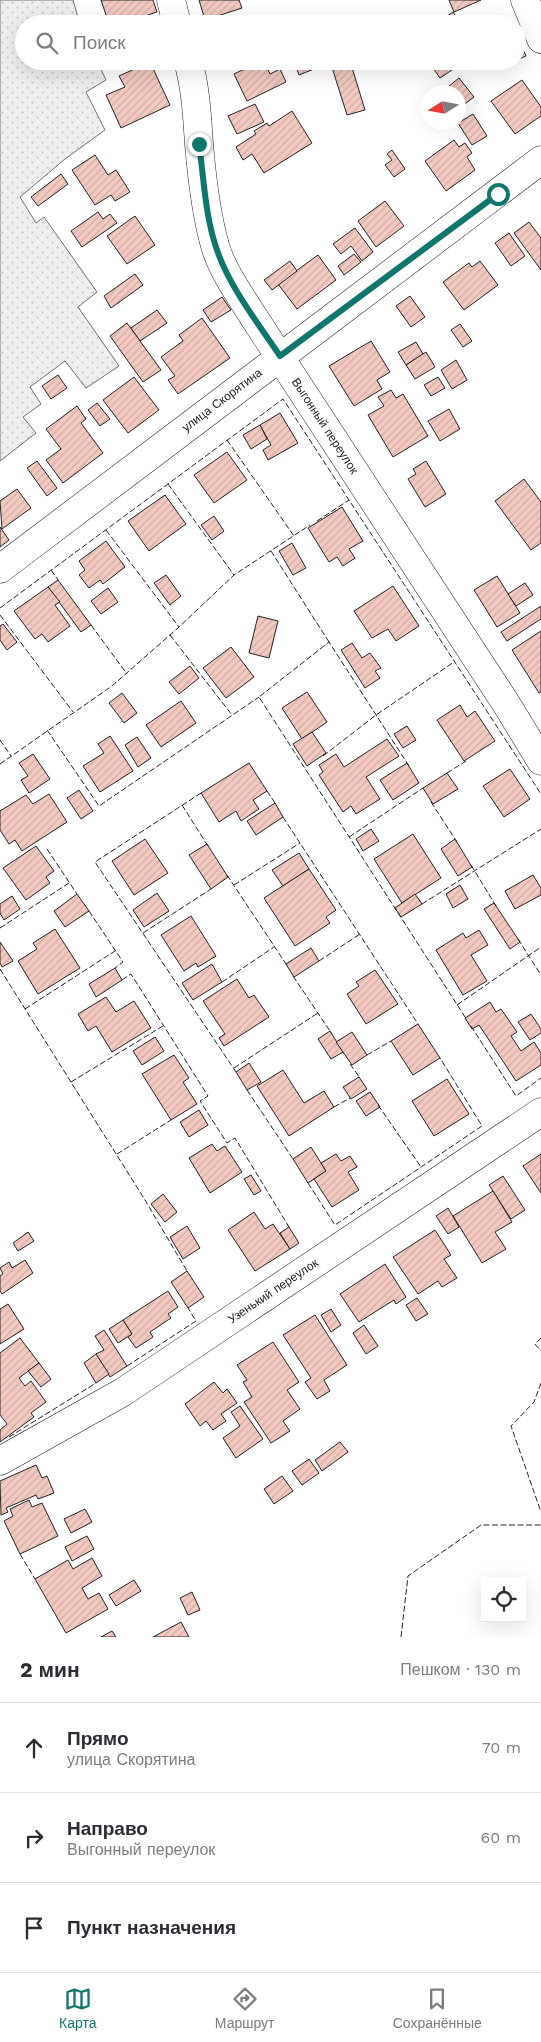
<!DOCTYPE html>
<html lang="ru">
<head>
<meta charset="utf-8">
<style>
	body { margin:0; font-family:"Work Sans",sans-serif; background:#f2f2f3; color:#2b2b33 }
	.controls { position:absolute; right:15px; bottom:15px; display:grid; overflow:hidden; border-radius:0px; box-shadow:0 5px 20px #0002 }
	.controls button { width:45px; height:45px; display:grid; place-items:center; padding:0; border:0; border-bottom:1px solid #e1e1e2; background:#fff; color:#2b2b33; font:25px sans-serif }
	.compass { position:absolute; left:421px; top:85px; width:45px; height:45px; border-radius:50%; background:#fff; box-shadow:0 5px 20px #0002; rotate:259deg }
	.stop { position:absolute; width:15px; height:15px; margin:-11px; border:4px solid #0f766e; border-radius:50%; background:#fff }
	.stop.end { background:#0f766e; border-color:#fff; box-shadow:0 1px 5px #0008 }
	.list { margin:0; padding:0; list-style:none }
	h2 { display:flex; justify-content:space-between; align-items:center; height:65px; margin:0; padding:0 20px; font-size:21px }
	h2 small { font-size:16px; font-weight:400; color:#7c7c81 }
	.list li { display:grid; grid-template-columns:32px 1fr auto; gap:15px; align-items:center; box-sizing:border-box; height:90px; padding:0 20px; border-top:1px solid #e1e1e2 }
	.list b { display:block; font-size:19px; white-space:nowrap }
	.list p { margin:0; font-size:16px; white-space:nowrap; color:#7c7c81 }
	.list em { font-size:16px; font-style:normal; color:#7c7c81 }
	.icon { flex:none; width:28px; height:28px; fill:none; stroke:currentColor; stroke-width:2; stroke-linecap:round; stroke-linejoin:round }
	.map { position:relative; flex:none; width:541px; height:1637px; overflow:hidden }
	.search { position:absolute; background:#fff; box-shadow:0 5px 20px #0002; left:15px; right:15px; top:15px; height:55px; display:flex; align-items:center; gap:12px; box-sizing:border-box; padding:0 18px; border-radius:28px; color:#7c7c81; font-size:19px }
	.sheet { height:335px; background:#fff }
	nav { display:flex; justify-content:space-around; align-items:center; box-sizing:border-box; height:70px; border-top:1px solid #e1e1e2; background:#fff; font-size:14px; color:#7c7c81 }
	nav a { display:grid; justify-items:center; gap:2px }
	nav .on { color:#0f766e }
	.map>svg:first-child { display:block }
	.park { fill:url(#park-dots); stroke:#6f6f6f }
	.building { fill:url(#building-hatch); stroke:#222 }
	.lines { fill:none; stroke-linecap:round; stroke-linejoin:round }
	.minor-casing { stroke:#222; stroke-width:29 }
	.minor { stroke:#fff; stroke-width:28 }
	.fence { stroke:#222; stroke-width:1; stroke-dasharray:6 2.5; stroke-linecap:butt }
	.route { stroke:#0f766e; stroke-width:6 }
	.labels { text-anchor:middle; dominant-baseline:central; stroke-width:4; stroke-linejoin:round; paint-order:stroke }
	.street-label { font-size:12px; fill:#222; stroke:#fff }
</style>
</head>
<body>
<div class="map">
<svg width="541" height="1637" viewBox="0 0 541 1637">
	<defs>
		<pattern id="park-dots" width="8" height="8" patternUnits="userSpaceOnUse" patternTransform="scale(1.25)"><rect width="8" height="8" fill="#eee"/><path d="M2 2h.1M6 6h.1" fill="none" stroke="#ccc" stroke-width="1.8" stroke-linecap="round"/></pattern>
		<pattern id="building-hatch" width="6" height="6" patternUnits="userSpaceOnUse" patternTransform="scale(1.25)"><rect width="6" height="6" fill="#f3c9c0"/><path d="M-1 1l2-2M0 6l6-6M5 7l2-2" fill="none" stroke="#d0aca5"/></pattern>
	</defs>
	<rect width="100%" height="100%" fill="#fff"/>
	<path class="park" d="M0,0H73L80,24H24V61H97L106,80L86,92L105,130L65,159L20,197L36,223L44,217L97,292L78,307L119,366L86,388L65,361L30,387L41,404L23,417L36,433L0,461Z"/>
	<g class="building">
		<path d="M101,0H153L157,12L121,24H109Z"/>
		<path d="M199,0H239L242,8L205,20Z"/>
		<path d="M449,0H481L454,12Z"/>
		<path d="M453,12L461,24H435Z"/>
		<path d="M517,36L526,56L517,60Z"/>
		<path d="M261,61H264L270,74L280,69L286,82L247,101L234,74Z"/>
		<path d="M294,61H317L319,67L299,75Z"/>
		<path d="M330,61H350L365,110L347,115Z"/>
		<path d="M428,61H446L452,70L440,78Z"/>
		<path d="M150,62L170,105L121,128L106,95L125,87L119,76Z"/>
		<path d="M459,78L474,97L462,106L458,102V92H452L448,87Z"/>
		<path d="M522,80L541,107V116L515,134L491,101Z"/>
		<path d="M255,104L264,122L237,134L228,116Z"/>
		<path d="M292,111L312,143L264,173L252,154L243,160L236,147L256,134L254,131L267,123L269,126Z"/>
		<path d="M473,114L487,136L472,145L458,123Z"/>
		<path d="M454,140L459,147L465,143L472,153L467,157L475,170L446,191L425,161Z"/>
		<path d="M392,150L405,169L394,177L385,165L392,160L387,154Z"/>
		<path d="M95,155L108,175L116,170L130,192L115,201L111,195L95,205L72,170Z"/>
		<path d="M61,174L68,184L38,206L31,197Z"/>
		<path d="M385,201L404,226L376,247L358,221Z"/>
		<path d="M98,212L103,219L110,214L117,223L82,247L71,231Z"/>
		<path d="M135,216L155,245L127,264L107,236Z"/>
		<path d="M529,222L541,238V270L514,233Z"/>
		<path d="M355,228L373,252L362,261L351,246L341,254L333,244Z"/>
		<path d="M509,233L525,256L511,266L495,243Z"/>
		<path d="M354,254L361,262L344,275L338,266Z"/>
		<path d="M318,255L336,280L297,309L278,284Z"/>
		<path d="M290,261L297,271L272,290L264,280Z"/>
		<path d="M480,261L498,285L464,310L443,282L469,263L472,267Z"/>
		<path d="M135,274L143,285L111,308L104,296Z"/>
		<path d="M410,296L425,317L411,327L396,306Z"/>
		<path d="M222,297L231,310L211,322L203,310Z"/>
		<path d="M157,310L167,323L140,341L131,328Z"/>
		<path d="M202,318L230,358L178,394L168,380L175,376L161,357L183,341L179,335Z"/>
		<path d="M127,323L161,370L143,382L110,336Z"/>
		<path d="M460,324L472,341L463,347L451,330Z"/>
		<path d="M371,341L390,372L377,380L382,389L354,406L329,366Z"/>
		<path d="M416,342L423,354L406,365L398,352Z"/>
		<path d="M426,352L435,367L415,379L406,365Z"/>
		<path d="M456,360L467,380L452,389L441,370Z"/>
		<path d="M58,375L67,388L51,399L42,386Z"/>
		<path d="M134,377L159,410L128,433L103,400Z"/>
		<path d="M438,377L445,388L431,396L424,385Z"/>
		<path d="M391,390L396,398L403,394L428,436L393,457L368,415L384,406L378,397Z"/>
		<path d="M97,403L110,419L100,426L88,410Z"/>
		<path d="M77,406L86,419L81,423L103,453L63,483L46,460L61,449L46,429Z"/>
		<path d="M449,409L460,429L440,441L428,421Z"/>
		<path d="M280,413L298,443L268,460L263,450L271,445L260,425Z"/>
		<path d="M260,425L267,439L251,449L243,435Z"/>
		<path d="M227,452L247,480L214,503L194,475Z"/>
		<path d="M37,461L57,488L47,496L27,468Z"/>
		<path d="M426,461L446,494L425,507L408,479L416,474L413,469Z"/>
		<path d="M524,479L541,502V543L531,550L495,501Z"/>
		<path d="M17,489L31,508L2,529L0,501Z"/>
		<path d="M165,495L186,524L149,551L128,521Z"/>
		<path d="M342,507L363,541L349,549L355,558L343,566L337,557L329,562L308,528Z"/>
		<path d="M214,516L224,531L212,540L201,525Z"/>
		<path d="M0,527L9,540L0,547Z"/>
		<path d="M106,541L125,567L103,584L100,580L89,588L79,575L85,570L79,561Z"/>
		<path d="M292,543L306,568L293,575L279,551Z"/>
		<path d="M166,575L181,596L170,605L154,583Z"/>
		<path d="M497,576L520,613L497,627L474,590Z"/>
		<path d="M58,580L91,625L81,632L48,587Z"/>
		<path d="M525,583L533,595L516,606L508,594Z"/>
		<path d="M393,586L419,626L396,641L388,629L372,638L354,611Z"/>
		<path d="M48,587L60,602L55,605L70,626L48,642L42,634L35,639L14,611Z"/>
		<path d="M108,588L118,602L101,614L91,601Z"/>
		<path d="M541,606V619L507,641L501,632Z"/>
		<path d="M258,616L278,621L269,658L249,653Z"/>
		<path d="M3,624L17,642L7,650L0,640V626Z"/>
		<path d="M541,631V692L539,693L512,650Z"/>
		<path d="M352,643L362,658L370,653L381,668L375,671L380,678L365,688L341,650Z"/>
		<path d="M231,647L254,677L226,698L203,668Z"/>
		<path d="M190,666L199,678L179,694L169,682Z"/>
		<path d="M307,692L327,722L302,739L282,708Z"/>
		<path d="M122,693L137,713L124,723L109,703Z"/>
		<path d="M181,701L196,723L161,747L146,725Z"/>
		<path d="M460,705L467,717L475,711L495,741L464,761L437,720Z"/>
		<path d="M407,726L416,740L403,748L394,734Z"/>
		<path d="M312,732L326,753L307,766L293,744Z"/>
		<path d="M110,736L133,771L100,792L83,766L104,753L98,744Z"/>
		<path d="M137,737L151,758L138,767L125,745Z"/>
		<path d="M387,739L399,756L366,777L380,799L356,814L351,806L343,812L319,775L323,772L319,765L336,754L344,767Z"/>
		<path d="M33,754L50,779L29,793L21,780L28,776L19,763Z"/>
		<path d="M249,763L267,791L253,800L259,809L241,821L236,811L219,822L201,793Z"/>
		<path d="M407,763L419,783L393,800L380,780Z"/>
		<path d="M510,769L530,799L504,817L483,786Z"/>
		<path d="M447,773L458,789L433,804L423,788Z"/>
		<path d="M79,790L93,811L81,819L67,798Z"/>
		<path d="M49,794L67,822L22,851L15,840L9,844L0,830V811L26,795L33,804Z"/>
		<path d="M275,803L283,817L256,835L247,821Z"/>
		<path d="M371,829L379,841L363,851L356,839Z"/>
		<path d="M413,834L441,878L402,903L374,859Z"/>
		<path d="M145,839L168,873L134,895L112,861Z"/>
		<path d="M455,839L472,867L458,876L441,849Z"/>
		<path d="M207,844L228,877L211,889L189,855Z"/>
		<path d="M36,846L54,871L46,877L50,883L26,900L3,868Z"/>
		<path d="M299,853L309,869L283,886L272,870Z"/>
		<path d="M309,869L336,910L326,917L330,923L295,946L264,898Z"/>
		<path d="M533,875L541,888V895L515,909L505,891Z"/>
		<path d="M460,885L468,899L453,908L446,894Z"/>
		<path d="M157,893L169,911L144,927L133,910Z"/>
		<path d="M77,894L89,911L65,927L54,911Z"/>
		<path d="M415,894L422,904L401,917L395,908Z"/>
		<path d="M12,896L20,909L4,920L0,913V904Z"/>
		<path d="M494,903L520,942L510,949L484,909Z"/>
		<path d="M191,916L216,956L198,967L196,963L184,971L161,935Z"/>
		<path d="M55,929L80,968L38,994L18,961L37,949L33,943Z"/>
		<path d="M479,930L488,945L471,955L487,981L463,995L436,950L463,933L466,938Z"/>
		<path d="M0,942L13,961L2,967L0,963Z"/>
		<path d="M311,948L319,961L294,977L286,964Z"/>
		<path d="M212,964L222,982L193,1000L182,983Z"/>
		<path d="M115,968L122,980L96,997L89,984Z"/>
		<path d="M375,970L398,1004L366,1024L347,994L359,986L356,982Z"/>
		<path d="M237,979L249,998L254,995L269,1017L224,1046L219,1038L225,1034L203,1001Z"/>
		<path d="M106,997L116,1012L134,1001L151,1028L112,1052L96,1026L88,1031L78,1014Z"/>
		<path d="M490,1002L496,1012L501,1009L517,1032L511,1036L521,1051L534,1042L541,1053V1065L516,1081L479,1025L472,1029L465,1018Z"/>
		<path d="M531,1014L541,1029V1033L530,1040L518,1022Z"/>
		<path d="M418,1024L440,1058L413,1075L391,1041Z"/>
		<path d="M330,1031L343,1052L331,1059L318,1039Z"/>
		<path d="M352,1032L367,1055L352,1065L336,1042Z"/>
		<path d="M155,1037L164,1051L142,1065L133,1051Z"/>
		<path d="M174,1055L189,1078L183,1082L197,1104L171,1120L142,1074Z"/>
		<path d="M249,1063L261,1082L247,1090L236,1072Z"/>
		<path d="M283,1070L304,1103L324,1091L334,1107L289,1136L257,1086Z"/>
		<path d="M359,1077L367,1089L351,1099L343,1087Z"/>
		<path d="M447,1079L469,1114L434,1136L412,1101Z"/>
		<path d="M370,1092L380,1107L366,1116L356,1101Z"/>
		<path d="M199,1110L208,1125L189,1137L180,1122Z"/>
		<path d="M212,1144L217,1151L225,1146L242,1172L210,1193L189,1158Z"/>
		<path d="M311,1147L326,1171L308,1183L293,1159Z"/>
		<path d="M336,1154L341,1161L350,1156L357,1167L348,1172L359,1190L332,1207L314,1179L326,1171L321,1163Z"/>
		<path d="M541,1154V1193L523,1166Z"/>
		<path d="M251,1175L261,1191L254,1195L244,1179Z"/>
		<path d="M503,1176L525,1210L511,1219L489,1185Z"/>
		<path d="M493,1191L512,1222L495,1232L506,1249L482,1263L453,1216Z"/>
		<path d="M163,1194L177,1212L165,1222L151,1204Z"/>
		<path d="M448,1208L459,1227L448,1234L436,1216Z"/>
		<path d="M254,1212L265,1229L273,1224L290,1249L255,1271L228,1230Z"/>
		<path d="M187,1226L200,1248L183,1259L170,1237Z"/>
		<path d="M289,1227L299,1243L290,1249L280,1233Z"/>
		<path d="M435,1230L451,1255L444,1259L457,1278L442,1287L438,1281L418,1294L393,1257Z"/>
		<path d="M28,1232L34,1241L18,1251L13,1243Z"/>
		<path d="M25,1260L33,1273L2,1294L0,1291V1276L3,1274L0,1268L9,1262L12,1268Z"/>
		<path d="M385,1264L406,1297L396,1304L394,1300L359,1322L340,1294Z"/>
		<path d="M187,1271L204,1297L188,1308L171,1282Z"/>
		<path d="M168,1291L178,1307L168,1314L171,1318L150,1332L153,1337L136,1348L128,1337L132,1334L123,1320Z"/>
		<path d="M417,1298L428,1314L416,1321L406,1305Z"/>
		<path d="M8,1304L24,1329L0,1344V1309Z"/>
		<path d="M331,1309L341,1325L331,1332L321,1315Z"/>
		<path d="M315,1315L347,1365L324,1380L330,1391L317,1399L305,1382L311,1378L283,1335Z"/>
		<path d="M123,1320L132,1334L118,1343L109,1329Z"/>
		<path d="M364,1325L378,1346L366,1354L353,1333Z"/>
		<path d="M104,1330L127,1366L110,1377L96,1354L104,1350L95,1336Z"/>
		<path d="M20,1338L39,1363L19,1378L25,1386L31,1381L46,1402L31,1413L34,1417L0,1442V1430L7,1424L0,1415V1353Z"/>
		<path d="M273,1342L299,1382L287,1390L300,1409L283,1421L290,1431L271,1443L244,1402L252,1397L243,1382L247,1380L237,1365Z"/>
		<path d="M96,1354L109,1374L96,1383L84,1363Z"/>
		<path d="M39,1363L51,1379L41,1387L28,1371Z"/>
		<path d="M214,1382L223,1393L227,1389L237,1403L221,1414L226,1421L213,1430L206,1421L200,1426L185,1404Z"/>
		<path d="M240,1406L263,1439L236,1458L223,1438L240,1426L231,1412Z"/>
		<path d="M340,1442L348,1452L322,1471L315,1460Z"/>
		<path d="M309,1459L319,1473L302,1485L292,1471Z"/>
		<path d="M36,1465L42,1478L47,1476L54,1493L38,1499L36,1495L6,1508L8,1512L1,1515L0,1481Z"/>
		<path d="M282,1476L293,1491L274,1504L264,1489Z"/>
		<path d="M29,1500L32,1507L42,1503L58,1536L20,1554L4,1521L13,1516L10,1509Z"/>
		<path d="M85,1509L92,1522L71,1533L64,1519Z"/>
		<path d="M87,1536L94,1549L72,1561L65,1547Z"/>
		<path d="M92,1558L102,1576L82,1588L88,1599L99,1593L108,1609L66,1633L35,1579L68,1560L73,1569Z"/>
		<path d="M134,1580L141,1591L116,1606L109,1595Z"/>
		<path d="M192,1592L200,1610L188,1615L180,1598Z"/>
		<path d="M181,1622L189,1637H153Z"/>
		<path d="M112,1631L116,1637H101Z"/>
	</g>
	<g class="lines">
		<g class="minor-casing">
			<g id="minor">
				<path d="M171,0L177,24"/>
				<path d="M525,0L541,39"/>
				<path d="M188,61C196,89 197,116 199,144C202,179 206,216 216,249C224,273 240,295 253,316L507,705L541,761"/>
				<path d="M0,569L541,160"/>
				<path d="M0,1461L123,1392L541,1112"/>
			</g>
		</g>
		<use href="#minor" class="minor"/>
		<g class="fence">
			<path d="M227,440L294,536"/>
			<path d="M168,484L234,575"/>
			<path d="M317,521L349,500"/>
			<path d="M106,530L179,627"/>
			<path d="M271,551L329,642"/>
			<path d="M51,570L58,580"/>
			<path d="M0,608L283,399L541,794"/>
			<path d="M0,615L73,712"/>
			<path d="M91,625L127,674"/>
			<path d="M170,635L232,715"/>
			<path d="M47,730L99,806L259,697"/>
			<path d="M0,740L11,756"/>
			<path d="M323,756L376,715L454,662"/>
			<path d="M0,764L112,686L179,627L234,575L310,525"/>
			<path d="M409,766L329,642L259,697L467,1020"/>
			<path d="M447,773L466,761"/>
			<path d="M267,791L275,803"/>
			<path d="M201,793L95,862L236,1072"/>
			<path d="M431,802L457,842"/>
			<path d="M182,805L208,846"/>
			<path d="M283,817L418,1024"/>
			<path d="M349,837L423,788"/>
			<path d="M47,849L77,894"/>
			<path d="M471,865L496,906"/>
			<path d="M227,875L288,967"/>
			<path d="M234,885L300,843"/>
			<path d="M422,904L541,829"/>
			<path d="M89,911L123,962L115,968"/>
			<path d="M0,928L69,883"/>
			<path d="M143,933L211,889"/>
			<path d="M518,939L541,975"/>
			<path d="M319,961L360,934"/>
			<path d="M0,969L145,1200L187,1271"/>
			<path d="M293,976L332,1034"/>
			<path d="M122,980L131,974L208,1096L200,1101L227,1143L235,1138L289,1227"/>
			<path d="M222,982L274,947"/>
			<path d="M457,1005L541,947"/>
			<path d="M25,1009L115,951"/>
			<path d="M471,1026L516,1096L541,1078"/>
			<path d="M367,1055L391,1041"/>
			<path d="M350,1064L360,1078"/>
			<path d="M234,1068L318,1013"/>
			<path d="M71,1082L163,1026"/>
			<path d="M247,1090L293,1159"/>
			<path d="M378,1105L421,1167"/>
			<path d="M334,1107L350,1098"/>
			<path d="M117,1154L171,1120"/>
			<path d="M308,1183L335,1225L482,1126L440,1058"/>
			<path d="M541,1338L535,1344L541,1351"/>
			<path d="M127,1366L196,1321L188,1308"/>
			<path d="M541,1383L534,1402L511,1426L541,1512"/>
			<path d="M9,1437L96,1383"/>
			<path d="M20,1554L35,1579"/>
			<path d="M401,1637L408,1576L481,1525H541"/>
		</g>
	</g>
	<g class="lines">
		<path class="route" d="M199,144C204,179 205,216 217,250C230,288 258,323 280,356L498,194"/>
	</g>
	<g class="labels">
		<g class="street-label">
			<text transform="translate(222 400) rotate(-37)">улица Скорятина</text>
			<text transform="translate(325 426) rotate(57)">Выгонный переулок</text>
			<text transform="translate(273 1291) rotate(-34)">Узенький переулок</text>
		</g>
	</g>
</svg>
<div class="controls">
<button><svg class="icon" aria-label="locate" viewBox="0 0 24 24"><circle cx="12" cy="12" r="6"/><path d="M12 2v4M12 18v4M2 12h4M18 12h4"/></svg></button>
</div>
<svg class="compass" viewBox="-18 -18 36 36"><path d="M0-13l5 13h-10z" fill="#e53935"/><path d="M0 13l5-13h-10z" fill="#7c7c81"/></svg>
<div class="stop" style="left:498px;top:194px"></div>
<div class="stop end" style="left:199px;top:144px"></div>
<div class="search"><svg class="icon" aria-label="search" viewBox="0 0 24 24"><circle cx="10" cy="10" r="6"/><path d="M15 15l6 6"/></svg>Поиск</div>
</div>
<section class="sheet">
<h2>2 мин<small>Пешком · 130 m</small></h2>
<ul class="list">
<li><svg class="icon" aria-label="ahead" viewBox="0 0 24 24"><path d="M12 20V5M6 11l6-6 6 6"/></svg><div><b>Прямо</b><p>улица Скорятина</p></div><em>70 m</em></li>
<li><svg class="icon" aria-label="right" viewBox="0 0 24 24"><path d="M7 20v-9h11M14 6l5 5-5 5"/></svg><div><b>Направо</b><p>Выгонный переулок</p></div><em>60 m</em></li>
<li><svg class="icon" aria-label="arrive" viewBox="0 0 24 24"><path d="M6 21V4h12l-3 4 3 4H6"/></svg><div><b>Пункт назначения</b></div></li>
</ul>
</section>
<nav>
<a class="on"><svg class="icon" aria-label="map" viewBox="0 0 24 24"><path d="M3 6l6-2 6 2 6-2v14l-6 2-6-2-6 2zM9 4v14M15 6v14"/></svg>Карта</a>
<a><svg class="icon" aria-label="directions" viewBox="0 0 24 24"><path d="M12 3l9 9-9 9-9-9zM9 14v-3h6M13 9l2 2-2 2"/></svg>Маршрут</a>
<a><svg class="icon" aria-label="saved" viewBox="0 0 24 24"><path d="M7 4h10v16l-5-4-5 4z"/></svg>Сохранённые</a>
</nav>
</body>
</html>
